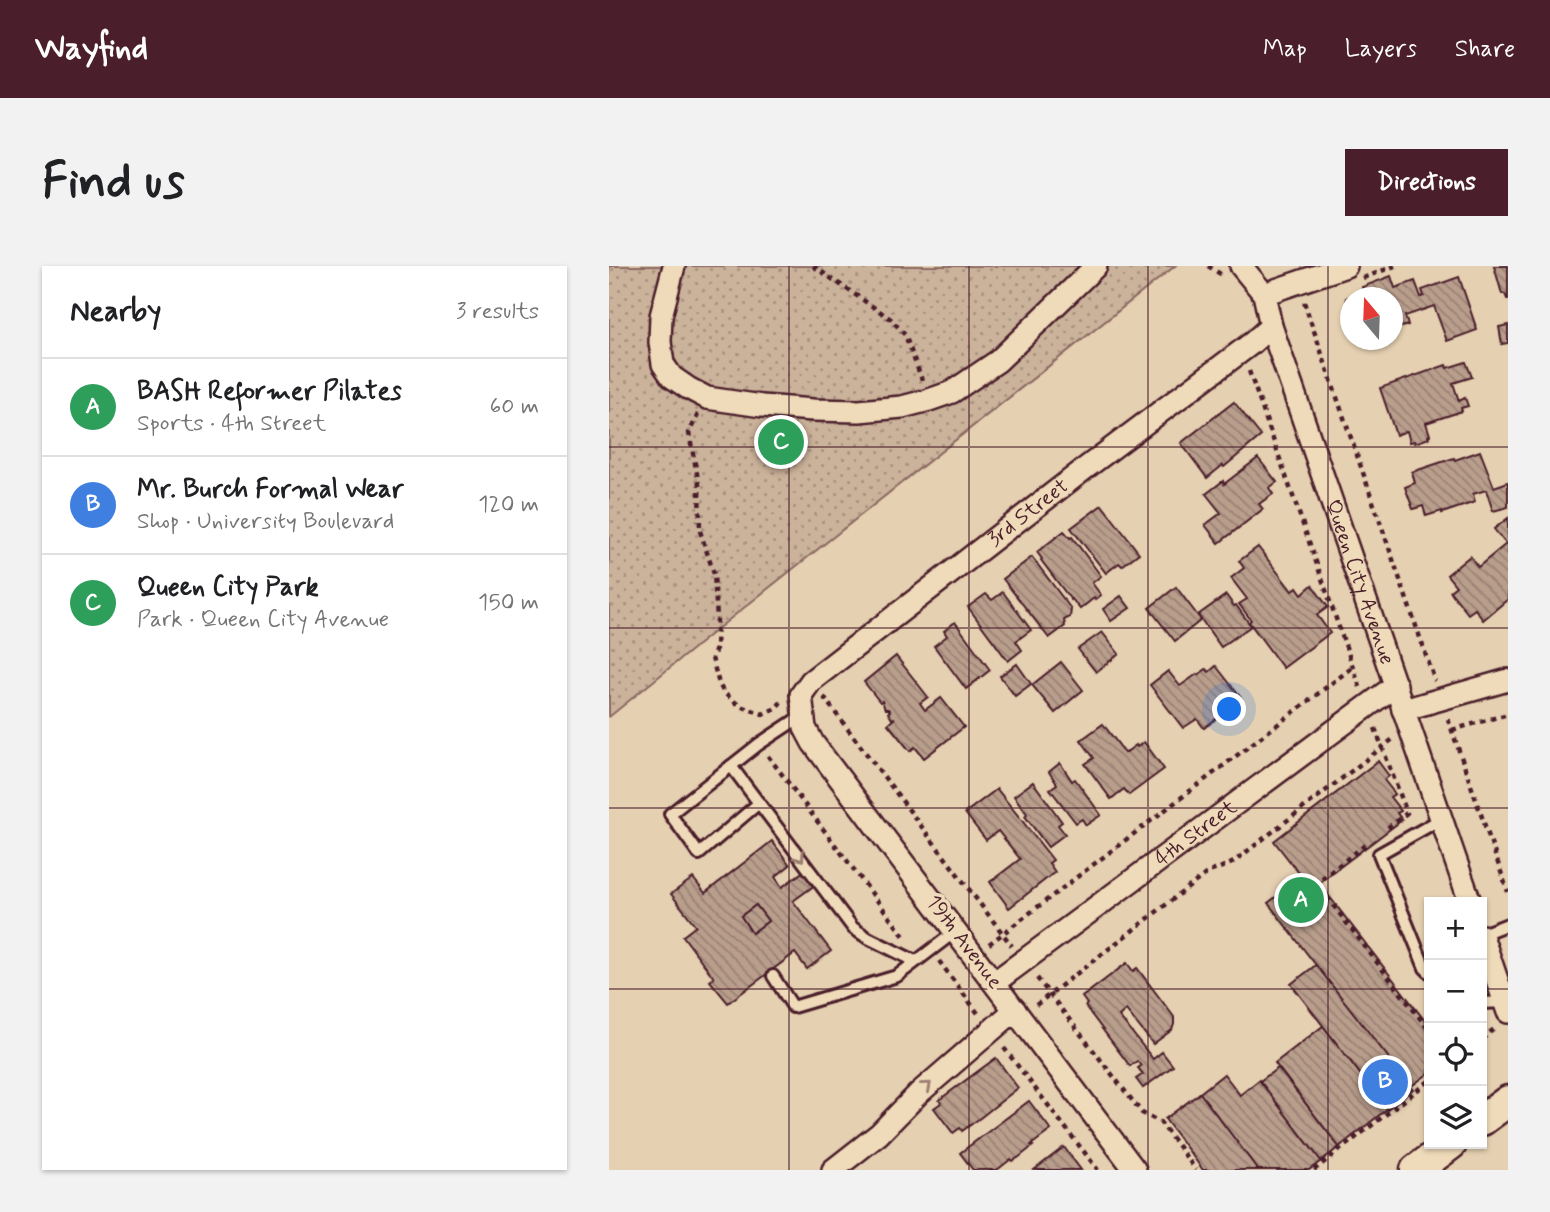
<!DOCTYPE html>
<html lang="en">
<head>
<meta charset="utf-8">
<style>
	body { margin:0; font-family:Mynerve,sans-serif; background:#f2f2f2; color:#202124 }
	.controls { position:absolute; right:21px; bottom:21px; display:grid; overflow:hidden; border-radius:0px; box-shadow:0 2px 5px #0004 }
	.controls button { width:63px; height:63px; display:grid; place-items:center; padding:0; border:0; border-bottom:2px solid #e0e0e0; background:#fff; color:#202124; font:35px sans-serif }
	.compass { position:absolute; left:731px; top:21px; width:63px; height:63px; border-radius:50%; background:#fff; box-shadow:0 2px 5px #0004; rotate:341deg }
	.you { position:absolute; left:621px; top:444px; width:24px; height:24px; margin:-18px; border:5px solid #fff; border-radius:50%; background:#1a73e8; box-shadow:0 0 0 10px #1a73e833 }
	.badge { display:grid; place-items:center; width:46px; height:46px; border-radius:50%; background:#4a1f2b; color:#fff; font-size:23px; font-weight:700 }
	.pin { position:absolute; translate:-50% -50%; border:4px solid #fff; box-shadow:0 2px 7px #0006 }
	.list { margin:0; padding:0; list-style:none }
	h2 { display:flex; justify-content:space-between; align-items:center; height:91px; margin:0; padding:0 28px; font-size:30px }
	h2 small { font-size:23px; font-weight:400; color:#757577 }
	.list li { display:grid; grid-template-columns:46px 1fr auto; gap:21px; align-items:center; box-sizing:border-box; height:98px; padding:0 28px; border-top:2px solid #e0e0e0 }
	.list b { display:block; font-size:26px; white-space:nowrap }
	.list p { margin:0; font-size:23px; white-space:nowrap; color:#757577 }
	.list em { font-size:23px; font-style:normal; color:#757577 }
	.icon { flex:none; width:38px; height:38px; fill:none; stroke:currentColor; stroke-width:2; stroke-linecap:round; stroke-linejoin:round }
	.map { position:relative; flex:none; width:899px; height:904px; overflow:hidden; border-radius:0px }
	header { display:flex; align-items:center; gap:42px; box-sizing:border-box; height:98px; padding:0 35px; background:#4a1f2b; color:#fff }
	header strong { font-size:33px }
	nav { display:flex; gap:38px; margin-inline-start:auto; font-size:24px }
	.intro { display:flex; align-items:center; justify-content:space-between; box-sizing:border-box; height:168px; padding:0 42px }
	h1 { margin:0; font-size:49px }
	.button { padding:18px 32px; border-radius:0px; background:#4a1f2b; color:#fff; font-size:24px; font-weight:700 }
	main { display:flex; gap:42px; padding:0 42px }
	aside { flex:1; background:#fff; border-radius:0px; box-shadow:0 2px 5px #0004 }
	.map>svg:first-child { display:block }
	.park { fill:url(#park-dots); stroke:#8a6862; stroke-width:2 }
	.building { fill:url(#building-back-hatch); stroke:#4a1f2b; stroke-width:2; fill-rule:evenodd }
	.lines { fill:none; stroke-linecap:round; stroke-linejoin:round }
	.service-casing { stroke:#4a1f2b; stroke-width:16 }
	.minor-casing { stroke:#4a1f2b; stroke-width:26 }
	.secondary-casing { stroke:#4a1f2b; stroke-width:35 }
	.path { stroke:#4a1f2b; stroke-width:4.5; stroke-dasharray:5 5; stroke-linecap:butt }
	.service { stroke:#efdbb9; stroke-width:10 }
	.minor { stroke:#efdbb9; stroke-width:21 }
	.secondary { stroke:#efdbb9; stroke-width:30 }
	.oneway { stroke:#9c7d72 }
	.grid { fill:none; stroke:#4a1f2b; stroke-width:2; stroke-opacity:0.55 }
	.labels { text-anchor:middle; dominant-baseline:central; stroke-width:7; stroke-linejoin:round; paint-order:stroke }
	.street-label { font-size:21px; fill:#4a1f2b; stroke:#efdbb9 }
</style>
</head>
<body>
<header>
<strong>Wayfind</strong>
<nav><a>Map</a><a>Layers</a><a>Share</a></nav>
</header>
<div class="intro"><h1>Find us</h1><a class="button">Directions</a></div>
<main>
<aside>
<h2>Nearby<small>3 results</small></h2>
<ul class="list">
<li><span class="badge" style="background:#2e9e5b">A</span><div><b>BASH Reformer Pilates</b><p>Sports · 4th Street</p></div><em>60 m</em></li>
<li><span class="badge" style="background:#3f7fe0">B</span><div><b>Mr. Burch Formal Wear</b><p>Shop · University Boulevard</p></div><em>120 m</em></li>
<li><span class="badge" style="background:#2e9e5b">C</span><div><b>Queen City Park</b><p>Park · Queen City Avenue</p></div><em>150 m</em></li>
</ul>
</aside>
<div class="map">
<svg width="899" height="904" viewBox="0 0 899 904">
	<defs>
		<pattern id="park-dots" width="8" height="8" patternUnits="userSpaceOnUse" patternTransform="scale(1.75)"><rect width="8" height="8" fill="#cbb29a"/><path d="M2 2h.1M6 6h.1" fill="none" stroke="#a7907e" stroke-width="1.8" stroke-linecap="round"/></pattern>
		<pattern id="building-back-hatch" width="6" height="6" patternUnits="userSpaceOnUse" patternTransform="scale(1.75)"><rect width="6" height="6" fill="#b99e8c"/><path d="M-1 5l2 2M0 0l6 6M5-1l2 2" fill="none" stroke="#988073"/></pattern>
	</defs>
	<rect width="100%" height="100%" fill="#e5d0b1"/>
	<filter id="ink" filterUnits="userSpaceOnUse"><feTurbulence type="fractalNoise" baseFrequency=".0143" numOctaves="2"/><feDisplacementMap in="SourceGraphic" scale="14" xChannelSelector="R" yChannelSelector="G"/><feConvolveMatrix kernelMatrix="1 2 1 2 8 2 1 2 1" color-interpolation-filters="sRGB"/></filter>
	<g filter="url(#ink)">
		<path class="park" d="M0,0H566L122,352L0,451Z"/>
		<g class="building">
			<path d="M885,0H899V33H898L896,28H893Z"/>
			<path d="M782,10L786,22L806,15L812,31L815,30L813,24L850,11L868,64L838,75L825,40L796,50L799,59L783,64V32H741V45L737,32L754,25L753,21Z"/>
			<path d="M899,59V77L893,78L890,61Z"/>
			<path d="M857,96L863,111L844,117L850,135L856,132L859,140L852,142L853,145L817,157L821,169L819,170L820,172L806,177V175L801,176L798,165L787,169L771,122L837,99L838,102Z"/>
			<path d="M625,136L652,170L615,201L614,199L598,212L572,177Z"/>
			<path d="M871,185L885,221L899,216V241L884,245L877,224L864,228L866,236L833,247V245L817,250L814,240L804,243L796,221L806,217L803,206L845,192L846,194Z"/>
			<path d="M649,192L668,216L660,222L664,228L650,238L654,243L610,277L596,259L612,247L597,228L614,215L615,218Z"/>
			<path d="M493,239L530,287L513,300L510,297L497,307L462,262Z"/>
			<path d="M899,252V333L874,354L866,343L859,348L841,325L847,320L838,309L861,290L869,301L897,278L885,263Z"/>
			<path d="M455,265L461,272L463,271L492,310L483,317L492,329L486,334L485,332L471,343L463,333L462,334L432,294L433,293L428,286Z"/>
			<path d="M649,281L683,325L688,321L693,328L703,319L719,341L708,349L721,367L674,402L640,356L642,354L630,338L638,333L622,312L635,302L630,295Z"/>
			<path d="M423,291L462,343L461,351L455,354L456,360L440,372L394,313Z"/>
			<path d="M567,321L592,354L566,375L540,342Z"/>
			<path d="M394,326L422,364L407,375L413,384L399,395L359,341L377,328L383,334Z"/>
			<path d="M617,329L625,340L627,339L642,360L612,381L589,349Z"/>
			<path d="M512,330L521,342L502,355L494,343Z"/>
			<path d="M346,356L381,404L357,423L325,380L338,370L335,365Z"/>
			<path d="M493,366L510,388L487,406L469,383Z"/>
			<path d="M287,390L319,431L311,437L316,444L332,432L355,461L315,492L306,481L301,485L279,458L286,452L283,453L279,447L281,445L279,443H276L273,435L271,436L255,416Z"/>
			<path d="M452,396L474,424L446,447L423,419Z"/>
			<path d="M408,398L422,418L406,430L391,410Z"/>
			<path d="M607,400L633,433L595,462L588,453L574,462L541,419L559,405L571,420L588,408L589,409L597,403L600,406Z"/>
			<path d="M494,458L516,487L527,479L528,481L535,476L555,503L520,529L515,523L502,533L476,498L485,492L472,474Z"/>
			<path d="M769,495L780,510L775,514L786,528L781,531L792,545L788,547L793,554L710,617L820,760V807L801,821L659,637L693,611L665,575Z"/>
			<path d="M451,497L463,515L466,513L492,549L477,559L473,553L467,557L441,523L448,518L440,506Z"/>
			<path d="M424,516L453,556L449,559L456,568L439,581L416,550L418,548L405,530Z"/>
			<path d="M388,523L444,594L440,597L446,606L400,642L381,616L411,593L389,565L377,574L356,547Z"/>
			<path d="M163,575L181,599L166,611L173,621L195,605L206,619L184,635L222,685L198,703L186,687L119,737L101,715L105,712L74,670L87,660L62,628L84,612L96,627ZM147,639L159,655L143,667L132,650Z"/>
			<path d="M147,639L159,655L143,667L132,650Z"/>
			<path d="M518,697L524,705L528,702L565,751V758L563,764L544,778L517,744L510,750L544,793L553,786L564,800L534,822L527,813L534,808L529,802L532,800L528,795L521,800L476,740L478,738L473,731Z"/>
			<path d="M707,699L804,823L778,843L682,718Z"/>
			<path d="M714,760L778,843L730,881L666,797Z"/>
			<path d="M387,792L409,822L371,852L353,865L351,862L344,867L325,842L332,837L330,834Z"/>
			<path d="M669,802L730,881L712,895L651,815Z"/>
			<path d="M615,808L631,829L650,814L712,895L700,904H649L591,827Z"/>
			<path d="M591,827L649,904H594L556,853Z"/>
			<path d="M420,835L442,864L422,879L424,880L409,892L403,895L402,893L388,904H364L351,887Z"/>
			<path d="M455,881L472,904H425Z"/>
		</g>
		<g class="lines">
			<g class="service-casing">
				<g id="service">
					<path d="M122,500L244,662L259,672L306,695"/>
					<path d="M150,537L90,588L61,548L150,478L194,449"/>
					<path d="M873,668L899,658"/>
					<path d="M820,706L816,702L770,588L832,553"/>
					<path d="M164,710L184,741L288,710L347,665"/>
					<path d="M873,737L896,736"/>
				</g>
			</g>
			<g class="minor-casing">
				<g id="minor">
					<path d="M65,0L52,50L51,76L54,98L63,111L79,122L98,132L153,140L204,144L250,145L293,141L320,134L343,126L389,95L487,0"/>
					<path id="s1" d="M632,0L655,28L662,60L861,636"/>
					<path d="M655,28L737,0"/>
					<path d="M794,444L899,414"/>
					<path d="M873,670L899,746"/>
					<path id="s2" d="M386,716L787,419"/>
					<path d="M224,904L270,868L310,827L406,744"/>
					<path id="s3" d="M526,904L204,477L196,462L192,429L202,415L478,201L643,77L662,60"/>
				</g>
			</g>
			<g class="secondary-casing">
				<g id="secondary">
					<path d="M873,854L899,835"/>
					<path d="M807,904L842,878"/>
				</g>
			</g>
			<g class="path">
				<path d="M204,0L282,53L296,69L313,114"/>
				<path d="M599,0L613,9"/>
				<path d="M754,12L786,0"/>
				<path d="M695,36L826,415"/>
				<path d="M640,105L751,421"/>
				<path d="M89,148L80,167L90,218L91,265L105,308L108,352L107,383L103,392L110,418L115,427L131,440L154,448L167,442L172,436"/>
				<path d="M218,431L216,433L403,680"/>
				<path d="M839,453L899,626"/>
				<path d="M766,462L798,547L777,563"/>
				<path d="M843,464L899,448"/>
				<path d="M159,490L295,670"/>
				<path d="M756,579L707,617L820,764"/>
				<path d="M380,678L744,401"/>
				<path d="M330,695L371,750"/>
				<path d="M428,712L533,847L551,856L587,904"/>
				<path d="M427,739L598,607L623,597L784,473"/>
				<path d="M873,773L885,763"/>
				<path d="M395,782L489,904"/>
				<path d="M705,904L820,815"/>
			</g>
			<use href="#service" class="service"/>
			<use href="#minor" class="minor"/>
			<use href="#secondary" class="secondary"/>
		</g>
		<defs><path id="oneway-chevron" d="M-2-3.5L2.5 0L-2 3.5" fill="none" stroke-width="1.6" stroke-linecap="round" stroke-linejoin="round" transform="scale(1.75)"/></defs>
		<g class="oneway">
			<use href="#oneway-chevron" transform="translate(191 591) rotate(53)"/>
			<use href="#oneway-chevron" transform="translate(318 820) rotate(-41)"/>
		</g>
	</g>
	<path class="grid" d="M180,0V904M360,0V904M539,0V904M719,0V904M0,181H899M0,362H899M0,542H899M0,723H820M873,723H899"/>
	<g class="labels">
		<g class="street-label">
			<text stroke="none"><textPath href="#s3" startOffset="877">3rd Street</textPath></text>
			<text stroke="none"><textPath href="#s1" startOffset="340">Queen City Avenue</textPath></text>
			<text stroke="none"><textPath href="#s2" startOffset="250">4th Street</textPath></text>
			<text transform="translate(355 676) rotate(53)">19th Avenue</text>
		</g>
	</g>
</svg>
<div class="controls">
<button>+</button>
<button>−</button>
<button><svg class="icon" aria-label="locate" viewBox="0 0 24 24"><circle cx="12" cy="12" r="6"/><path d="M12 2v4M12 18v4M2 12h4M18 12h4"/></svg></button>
<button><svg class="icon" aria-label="layers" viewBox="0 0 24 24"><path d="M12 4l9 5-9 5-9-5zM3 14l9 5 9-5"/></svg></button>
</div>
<svg class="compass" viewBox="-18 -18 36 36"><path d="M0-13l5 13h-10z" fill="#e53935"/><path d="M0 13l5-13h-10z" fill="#757577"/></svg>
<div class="you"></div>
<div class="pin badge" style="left:692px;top:634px;background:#2e9e5b">A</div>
<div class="pin badge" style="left:776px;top:816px;background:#3f7fe0">B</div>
<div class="pin badge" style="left:172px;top:176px;background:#2e9e5b">C</div>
</div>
</main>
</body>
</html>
